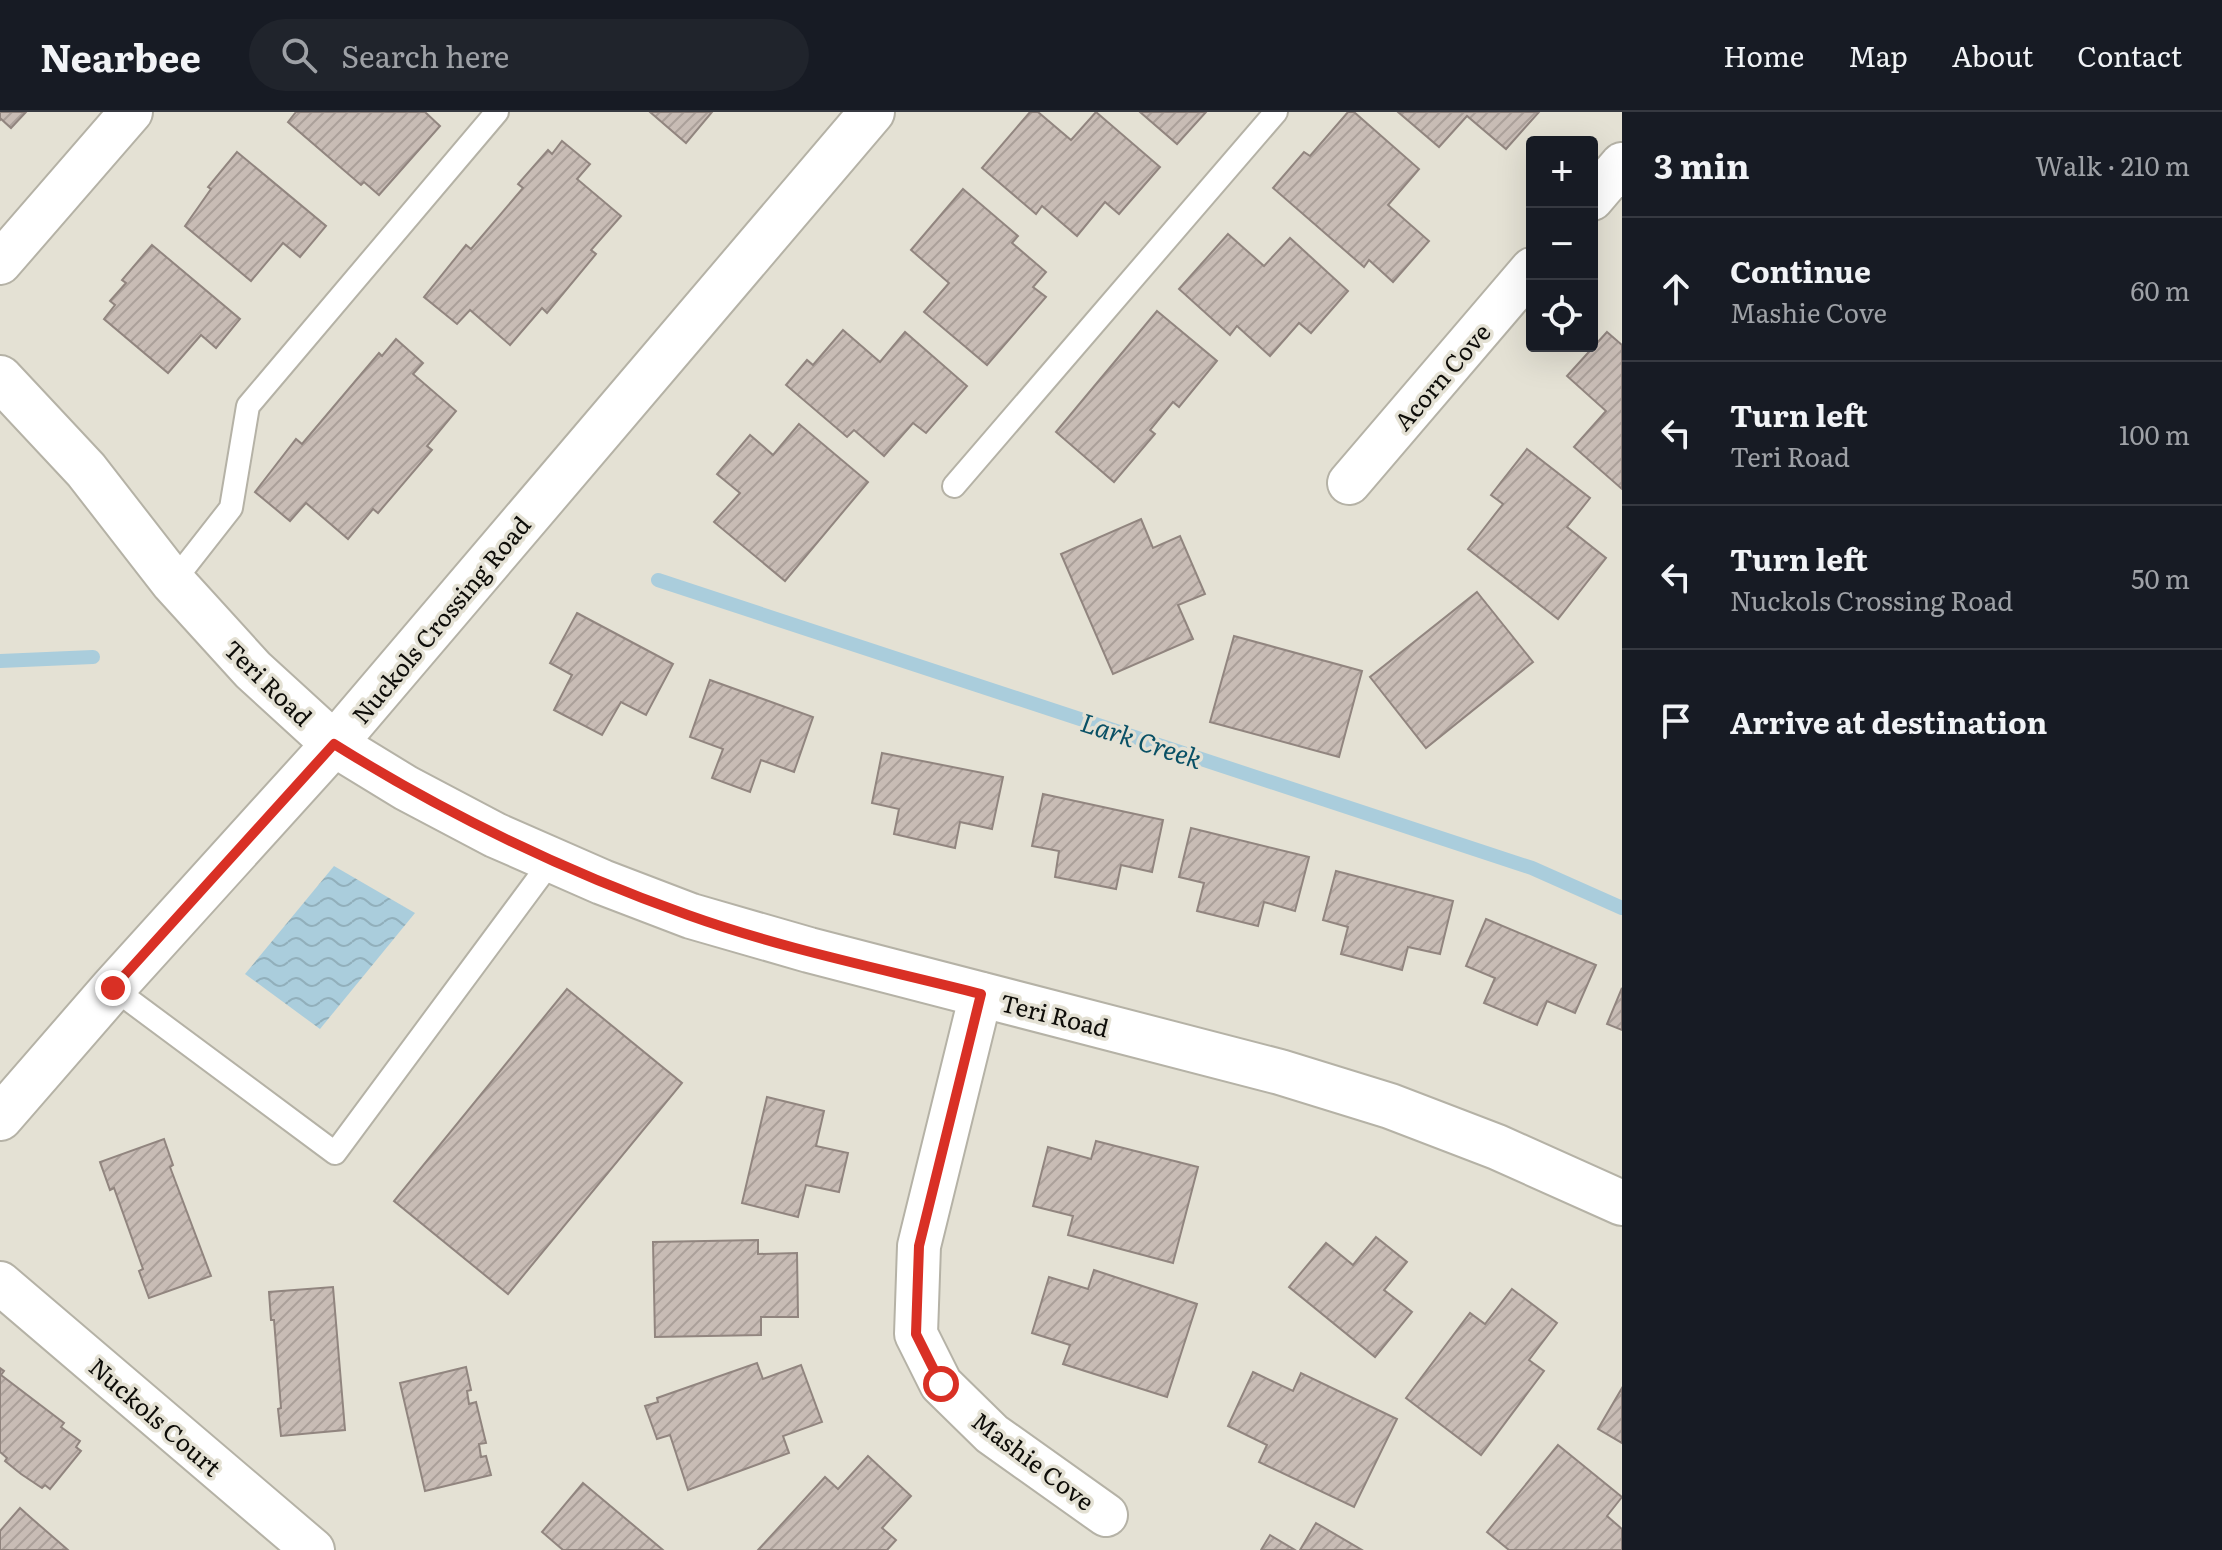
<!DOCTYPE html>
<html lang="en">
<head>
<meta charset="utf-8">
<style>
	body { margin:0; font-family:Literata,serif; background:#20242c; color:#f1f3f6 }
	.controls { position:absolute; right:24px; top:24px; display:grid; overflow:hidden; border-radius:8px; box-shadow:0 8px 32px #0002 }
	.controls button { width:72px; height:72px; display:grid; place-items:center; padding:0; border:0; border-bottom:2px solid #363941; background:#171b24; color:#f1f3f6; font:40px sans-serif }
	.stop { position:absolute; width:24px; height:24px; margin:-18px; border:6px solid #d93025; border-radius:50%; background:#fff }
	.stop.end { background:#d93025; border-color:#fff; box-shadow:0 2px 8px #0008 }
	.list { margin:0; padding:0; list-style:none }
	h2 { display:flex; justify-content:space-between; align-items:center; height:104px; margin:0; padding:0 32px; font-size:34px }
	h2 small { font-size:26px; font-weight:400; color:#9ea1a6 }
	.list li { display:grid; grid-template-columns:52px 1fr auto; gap:24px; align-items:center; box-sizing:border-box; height:144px; padding:0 32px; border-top:2px solid #363941 }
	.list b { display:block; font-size:30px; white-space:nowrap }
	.list p { margin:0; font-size:26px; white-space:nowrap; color:#9ea1a6 }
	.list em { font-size:26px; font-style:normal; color:#9ea1a6 }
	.icon { flex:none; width:44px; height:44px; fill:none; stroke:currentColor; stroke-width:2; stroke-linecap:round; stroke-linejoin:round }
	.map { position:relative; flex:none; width:1622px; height:1438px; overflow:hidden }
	header { display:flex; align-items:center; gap:48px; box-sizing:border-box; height:112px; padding:0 40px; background:#171b24; border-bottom:2px solid #363941 }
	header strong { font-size:38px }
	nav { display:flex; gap:44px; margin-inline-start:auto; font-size:28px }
	.search { width:560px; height:72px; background:#20242c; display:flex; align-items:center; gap:20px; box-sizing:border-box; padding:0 28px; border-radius:44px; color:#9ea1a6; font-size:30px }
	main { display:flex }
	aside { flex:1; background:#171b24 }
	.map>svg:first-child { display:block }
	.water { fill:url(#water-waves) }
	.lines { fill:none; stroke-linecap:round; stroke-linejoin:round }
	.stream { stroke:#aacddc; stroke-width:14 }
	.building { fill:url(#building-hatch); stroke:#91857f; stroke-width:2 }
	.service-casing { stroke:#b5b2a6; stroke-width:26 }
	.minor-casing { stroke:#b5b2a6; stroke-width:46 }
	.tertiary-casing { stroke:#b5b2a6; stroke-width:48 }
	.service { stroke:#fff; stroke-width:22 }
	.minor { stroke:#fff; stroke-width:42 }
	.tertiary { stroke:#fff; stroke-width:44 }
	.route { stroke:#d93025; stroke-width:10 }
	.labels { text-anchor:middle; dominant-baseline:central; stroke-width:7; stroke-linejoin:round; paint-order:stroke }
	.street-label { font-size:24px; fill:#0e0d09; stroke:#e4e1d4 }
	.water-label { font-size:26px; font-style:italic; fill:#095065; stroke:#e4e1d4 }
</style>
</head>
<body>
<header>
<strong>Nearbee</strong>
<div class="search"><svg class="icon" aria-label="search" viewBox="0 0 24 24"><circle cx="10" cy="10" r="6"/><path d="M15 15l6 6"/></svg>Search here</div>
<nav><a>Home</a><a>Map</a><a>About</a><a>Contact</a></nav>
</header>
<main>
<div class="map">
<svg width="1622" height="1438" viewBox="0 0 1622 1438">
	<defs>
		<pattern id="water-waves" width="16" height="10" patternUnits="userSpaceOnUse" patternTransform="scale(2)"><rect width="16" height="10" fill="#aacddc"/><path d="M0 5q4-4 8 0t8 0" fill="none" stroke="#91afbb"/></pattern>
		<pattern id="building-hatch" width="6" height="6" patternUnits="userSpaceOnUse" patternTransform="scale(2)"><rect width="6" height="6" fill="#c8bcb5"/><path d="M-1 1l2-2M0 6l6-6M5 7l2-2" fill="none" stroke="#aba09a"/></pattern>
	</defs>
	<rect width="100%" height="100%" fill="#e4e1d4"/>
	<path class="water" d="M334,754L415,801L320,917L245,862Z"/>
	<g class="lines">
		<g class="stream">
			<path d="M658,468L1532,756L1622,796"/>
			<path d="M0,549L93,545"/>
		</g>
	</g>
	<g class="building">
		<path d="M0,0H26L11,16L1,7L0,8Z"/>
		<path d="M296,0H425L440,14L379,83L364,70L361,73L288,10Z"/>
		<path d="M650,0H712L686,31Z"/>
		<path d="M1030,0H1038L1071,28L1096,0L1160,55L1119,102L1105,90L1077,124L1042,94L1036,102L982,56Z"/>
		<path d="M1140,0H1206L1177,32Z"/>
		<path d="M1348,0H1354L1419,57L1388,93L1429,129L1393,170L1369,148L1364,155L1273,76L1304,40L1310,44Z"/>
		<path d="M1398,0H1539L1506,37L1467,4L1439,35Z"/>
		<path d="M562,29L590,52L577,67L621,104L591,138L596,142L547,201L542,196L510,233L470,198L457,212L424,185L466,133L471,137L523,76L518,72L548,38L552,42Z"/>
		<path d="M237,40L326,114L300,145L283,131L251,169L185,114L211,77L208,75Z"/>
		<path d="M963,77L1018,124L1012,131L1046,160L1033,175L1046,185L987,253L924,200L949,171L911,138Z"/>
		<path d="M1228,122L1264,154L1290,126L1348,179L1311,221L1299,211L1270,244L1237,214L1230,223L1179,177Z"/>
		<path d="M152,133L240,207L216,236L201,223L168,261L104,207L115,193L110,189L126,171L122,168Z"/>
		<path d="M1157,199L1217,249L1179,295L1173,290L1150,318L1155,322L1114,370L1056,320Z"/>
		<path d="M843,218L880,250L905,220L967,274L926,321L913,311L884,344L854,318L847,325L786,273L807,248L813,253Z"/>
		<path d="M1607,220L1622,233V377L1574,335L1606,299L1567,264Z"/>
		<path d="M396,227L423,251L413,262L456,299L427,334L432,338L378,401L373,397L348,427L306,391L290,409L255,380L296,327L302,332L379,241L382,244Z"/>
		<path d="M799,312L868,370L785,469L714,410L740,381L717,362L750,323L773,343Z"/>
		<path d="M1527,337L1590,386L1567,415L1606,446L1558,507L1468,437L1503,392L1491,383Z"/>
		<path d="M1141,407L1153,436L1180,424L1205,482L1178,493L1193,527L1113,562L1061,442Z"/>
		<path d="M1477,480L1533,550L1426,636L1370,565Z"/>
		<path d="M577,501L673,552L646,603L621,590L602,623L554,598L572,563L550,551Z"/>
		<path d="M1234,524L1362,559L1339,645L1210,610Z"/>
		<path d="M710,568L813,605L794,660L761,648L750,680L712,666L723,637L690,625Z"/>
		<path d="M882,641L1003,665L992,717L960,710L955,736L894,722L899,697L872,691Z"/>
		<path d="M1043,682L1163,708L1152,760L1121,753L1116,777L1055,765L1059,739L1032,734Z"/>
		<path d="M1191,716L1309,745L1295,799L1264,790L1258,814L1197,799L1204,771L1179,765Z"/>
		<path d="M1336,759L1453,789L1440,842L1408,835L1402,858L1341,842L1348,815L1323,808Z"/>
		<path d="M1486,807L1596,853L1575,901L1547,889L1537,913L1484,891L1495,866L1466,854Z"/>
		<path d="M1622,876V918L1607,912Z"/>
		<path d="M567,877L682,971L508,1182L394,1089Z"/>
		<path d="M767,985L824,999L816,1034L848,1041L839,1080L806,1073L798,1105L742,1091Z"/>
		<path d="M164,1027L173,1053L170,1055L211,1164L149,1186L139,1159L143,1157L114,1076L110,1078L100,1050Z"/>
		<path d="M1096,1029L1198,1055L1173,1151L1068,1123L1073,1104L1033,1094L1048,1035L1091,1047Z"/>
		<path d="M1376,1125L1407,1150L1384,1178L1412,1200L1375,1245L1289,1175L1326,1131L1353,1153Z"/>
		<path d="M758,1128V1142L797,1141L798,1205H761V1223L655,1225L653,1130Z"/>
		<path d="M1094,1158L1197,1192L1167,1285L1063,1252L1070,1233L1032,1221L1049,1165L1088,1177Z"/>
		<path d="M333,1175L345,1318L281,1324L278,1297L281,1296L274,1208H271L269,1180Z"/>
		<path d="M1512,1177L1557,1211L1529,1248L1544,1259L1481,1343L1406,1286L1470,1201L1485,1212Z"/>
		<path d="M757,1251L763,1267L801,1253L822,1310L783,1324L789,1341L688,1378L670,1323L657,1327L645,1294L658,1290L657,1286Z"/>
		<path d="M466,1255L471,1278L467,1279L469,1292L476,1290L486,1331L479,1332L481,1345L486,1344L491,1363L425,1379L400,1271Z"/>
		<path d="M0,1256L4,1259L1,1263L64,1311L61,1315L80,1329L76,1335L81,1339L50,1377L45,1373L42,1376L21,1362L5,1349L7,1346L0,1340Z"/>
		<path d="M1253,1260L1293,1279L1301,1261L1397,1307L1354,1395L1259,1350L1267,1333L1228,1314Z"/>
		<path d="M1622,1276V1331L1598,1317Z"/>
		<path d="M1558,1333L1622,1385L1607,1404L1622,1417V1438H1509L1487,1420Z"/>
		<path d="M868,1344L911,1384L882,1416L896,1428L887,1438H758L825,1365L838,1377Z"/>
		<path d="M583,1371L663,1438H563L542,1420Z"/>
		<path d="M20,1396L30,1405L68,1438H0V1419Z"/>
		<path d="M1316,1411L1362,1438H1300Z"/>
		<path d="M1270,1423L1295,1438H1261Z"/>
	</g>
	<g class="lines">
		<g class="service-casing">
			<g id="service">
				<path d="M954,374L1276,0"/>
				<path d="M173,470L231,396L248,294L497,0"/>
				<path d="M113,876L335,1041L552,748"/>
			</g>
		</g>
		<g class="minor-casing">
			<g id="minor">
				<path d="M1592,87L1622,52"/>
				<path d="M0,151L131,0"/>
				<path d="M1349,371L1532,157"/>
				<path d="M981,882L919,1134L916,1222L941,1272L992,1322L1106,1403"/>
				<path d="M0,1171L313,1438"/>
			</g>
		</g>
		<g class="tertiary-casing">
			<g id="tertiary">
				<path d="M0,266L86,358L173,470L253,558L334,632L406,676L495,723L602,770L691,804L809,838L1280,960L1390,994L1497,1035L1622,1091"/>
				<path d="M0,1006L113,876L334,632L872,0"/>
			</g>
		</g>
		<use href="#service" class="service"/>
		<use href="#minor" class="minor"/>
		<use href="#tertiary" class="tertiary"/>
	</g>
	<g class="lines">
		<path class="route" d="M113,876L334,632C446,702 564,759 688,803C783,837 883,857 981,882L919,1134L916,1222L941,1272"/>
	</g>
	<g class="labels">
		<g class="street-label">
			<text transform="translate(1441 264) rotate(-49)">Acorn Cove</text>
			<text transform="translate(440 507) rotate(-50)">Nuckols Crossing Road</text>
			<text transform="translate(269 570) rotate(44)">Teri Road</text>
			<text transform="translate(1055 902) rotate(14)">Teri Road</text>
			<text transform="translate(156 1304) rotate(41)">Nuckols Court</text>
			<text transform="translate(1034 1348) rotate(37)">Mashie Cove</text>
		</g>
		<g class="water-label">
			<text transform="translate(1142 627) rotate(18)">Lark Creek</text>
		</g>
	</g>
</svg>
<div class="controls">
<button>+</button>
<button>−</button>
<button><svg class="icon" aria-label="locate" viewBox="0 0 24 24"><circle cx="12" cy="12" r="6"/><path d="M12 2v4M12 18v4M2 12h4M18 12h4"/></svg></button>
</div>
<div class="stop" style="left:941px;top:1272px"></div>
<div class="stop end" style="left:113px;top:876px"></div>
</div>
<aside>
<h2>3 min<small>Walk · 210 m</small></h2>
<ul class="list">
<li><svg class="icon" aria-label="ahead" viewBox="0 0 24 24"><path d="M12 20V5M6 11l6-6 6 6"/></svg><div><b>Continue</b><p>Mashie Cove</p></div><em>60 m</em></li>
<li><svg class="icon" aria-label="left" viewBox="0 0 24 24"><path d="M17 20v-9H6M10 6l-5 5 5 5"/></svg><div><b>Turn left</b><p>Teri Road</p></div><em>100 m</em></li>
<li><svg class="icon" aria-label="left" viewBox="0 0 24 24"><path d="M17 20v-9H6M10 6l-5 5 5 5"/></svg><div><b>Turn left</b><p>Nuckols Crossing Road</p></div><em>50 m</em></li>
<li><svg class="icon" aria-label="arrive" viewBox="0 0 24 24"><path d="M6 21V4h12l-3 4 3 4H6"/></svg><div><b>Arrive at destination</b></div></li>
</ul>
</aside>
</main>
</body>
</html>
